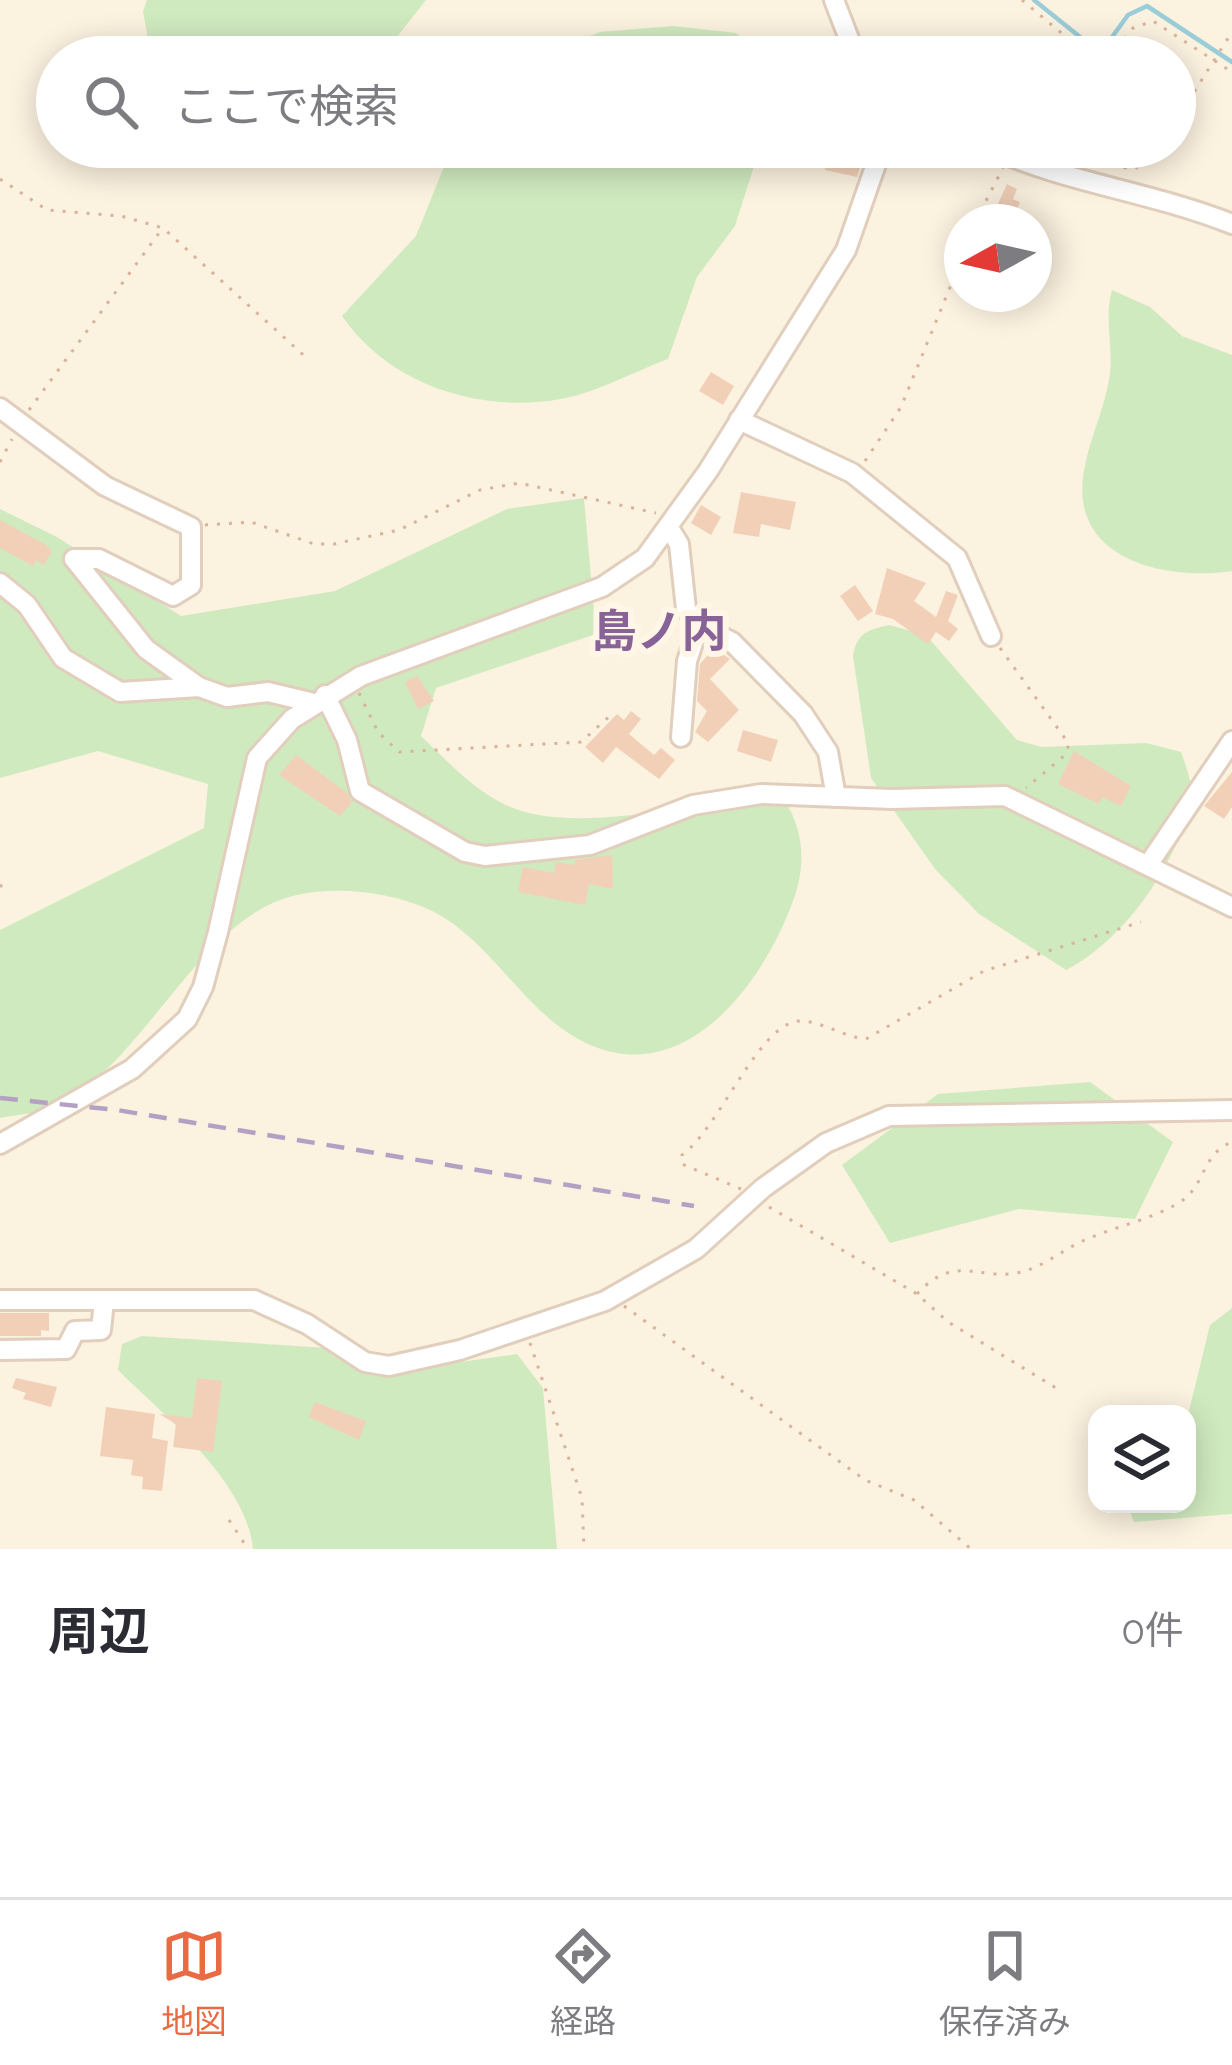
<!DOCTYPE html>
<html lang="ja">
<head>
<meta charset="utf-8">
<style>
	body { margin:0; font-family:Raleway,"Noto Sans JP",sans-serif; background:#f2f2f3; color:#2b2b33 }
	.controls { position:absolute; right:36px; bottom:36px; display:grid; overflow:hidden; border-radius:24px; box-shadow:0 6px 30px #0003 }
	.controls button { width:108px; height:108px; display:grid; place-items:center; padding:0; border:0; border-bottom:3px solid #e1e1e2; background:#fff; color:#2b2b33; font:60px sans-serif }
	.compass { position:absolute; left:944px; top:204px; width:108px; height:108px; border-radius:50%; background:#fff; box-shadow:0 6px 30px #0003; rotate:262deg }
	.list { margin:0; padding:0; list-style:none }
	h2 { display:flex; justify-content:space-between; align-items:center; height:156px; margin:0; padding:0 48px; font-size:51px }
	h2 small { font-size:39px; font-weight:400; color:#7c7c81 }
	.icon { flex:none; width:66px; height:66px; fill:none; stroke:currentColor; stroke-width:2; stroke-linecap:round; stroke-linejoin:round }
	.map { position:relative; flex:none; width:1232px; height:1549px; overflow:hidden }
	.search { position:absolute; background:#fff; box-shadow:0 6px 30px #0003; left:36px; right:36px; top:36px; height:132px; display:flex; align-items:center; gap:30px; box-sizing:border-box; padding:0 42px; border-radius:66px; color:#7c7c81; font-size:45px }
	.sheet { height:348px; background:#fff }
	nav { display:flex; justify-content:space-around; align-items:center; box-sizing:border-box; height:168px; border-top:3px solid #e1e1e2; background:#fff; font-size:33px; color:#7c7c81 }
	nav a { display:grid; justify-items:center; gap:6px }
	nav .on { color:#e96b43 }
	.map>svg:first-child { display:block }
	.green { fill:#d0eabf }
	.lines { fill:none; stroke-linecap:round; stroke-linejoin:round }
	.stream { stroke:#9bcdd8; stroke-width:4.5 }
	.building { fill:#f2d0b8 }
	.minor-casing { stroke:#e1cebc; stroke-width:24 }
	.path { stroke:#d7b39b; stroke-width:3; stroke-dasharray:3 9; stroke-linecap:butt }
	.minor { stroke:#fff; stroke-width:18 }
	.rail { stroke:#b5a0c5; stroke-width:4.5; stroke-dasharray:18 12; stroke-linecap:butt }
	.labels { text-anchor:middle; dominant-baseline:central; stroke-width:12; stroke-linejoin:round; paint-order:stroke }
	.quarter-label { font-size:45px; font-weight:bold; fill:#876397; stroke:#fff6e7 }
</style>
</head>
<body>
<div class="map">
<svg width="1232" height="1549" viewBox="0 0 1232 1549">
	<rect width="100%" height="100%" fill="#fcf2e0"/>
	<g class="green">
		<path d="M147,0H426L381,57H151L143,11Z"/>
		<path d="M673,26L736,33L763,57H535L600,32Z"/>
		<path d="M452,147H760L735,226L697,277L668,359C633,372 592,395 555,400C474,412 388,383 342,316L416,236Z"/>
		<path d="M1112,290L1150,307L1182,336L1232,355V571C1166,581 1068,560 1084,471C1089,438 1106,407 1110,373C1113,346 1104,316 1112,290Z"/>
		<path d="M584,498L596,634L436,688L421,736C446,760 470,786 500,802C568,840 704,801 778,790C803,824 808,861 793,901C756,1002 661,1112 551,1020C510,986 480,934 430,910C391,892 338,886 297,895C202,915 148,1056 62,1104C45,1113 19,1114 0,1118V930L204,828L208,784L98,751L0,778V509L57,537L181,616L335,591L507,509Z"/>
		<path d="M889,625L926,635L1017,740L1041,747L1146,743L1181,752C1187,769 1195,788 1190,807C1173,869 1123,941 1066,970L979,914L935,869L871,778L853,656C857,633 867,630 889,625Z"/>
		<path d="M1090,1082L1173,1142L1135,1219L1019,1209L890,1243L842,1165L938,1094Z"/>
		<path d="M1232,1308V1514L1134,1522L1127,1504H1187V1419L1210,1325Z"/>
		<path d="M142,1336L343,1349L446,1364L517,1354L543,1388L557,1549H253C246,1480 163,1415 118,1370L122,1344Z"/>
	</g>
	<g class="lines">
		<path class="stream" d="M1034,0L1095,49L1102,51L1128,15L1147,6L1232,62"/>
	</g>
	<g class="building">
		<path d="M830,147H866L857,177L825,170Z"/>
		<path d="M1007,184L1017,189L1013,199L1020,202L1012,222L992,217Z"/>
		<path d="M711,372L734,386L723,405L699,391Z"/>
		<path d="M741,492L796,502L790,530L761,524L759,537L733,533Z"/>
		<path d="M701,505L721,517L711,535L691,523Z"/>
		<path d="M0,520L45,544L52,551L44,565L36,560L33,566L0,548Z"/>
		<path d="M887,568L926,583L914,601L936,617L946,591L958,595L948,621L958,629L949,641L936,632L928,644L893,619L875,614Z"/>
		<path d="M855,585L873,611L858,621L840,596Z"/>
		<path d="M714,648L730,659L710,679L739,710L708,742L695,732L707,711L697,701L700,664Z"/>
		<path d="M417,676L434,701L418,709L405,682Z"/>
		<path d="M631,711L641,719L629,734L654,755L661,748L675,760L659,779L616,747L603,763L585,747L617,714L624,720Z"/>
		<path d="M743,730L778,740L771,762L737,751Z"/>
		<path d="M1074,751L1131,786L1121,806L1102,797L1099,804L1058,784Z"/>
		<path d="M296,755L346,792L352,802L340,816L279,775Z"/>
		<path d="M1232,772V807L1224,819L1204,806Z"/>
		<path d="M612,855L613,889L589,884L585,905L518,892L523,867L554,873L556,862L575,865V860Z"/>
		<path d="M0,1313H49V1331L41,1330V1336H0Z"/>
		<path d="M16,1378L57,1387L51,1407L23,1399L26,1393L12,1388Z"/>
		<path d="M197,1378L222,1381L213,1452L173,1447L176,1424L159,1414L192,1418Z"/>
		<path d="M315,1402L366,1421L359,1440L309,1417Z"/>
		<path d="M106,1407L155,1414L152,1438L168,1441L162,1491L142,1489L143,1477L131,1475L133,1460L100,1456Z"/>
	</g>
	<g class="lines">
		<g class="minor-casing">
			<g id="minor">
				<path d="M834,0L856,57"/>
				<path d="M988,147C1066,183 1152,192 1232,224"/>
				<path d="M0,408L105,486L191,527V585L173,596L99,559H74"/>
				<path d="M739,420L852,473L957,558L991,636"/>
				<path d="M669,528L679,544L686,609L696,624L732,642L803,714L828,752L836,797"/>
				<path d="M74,559L146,649L199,687"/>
				<path d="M0,583L27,605L63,658L120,692L199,687L227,697L268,692L314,703"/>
				<path d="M325,695L347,740L360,791L465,852L485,856L590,845L693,805L761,794L892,799L1005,796L1232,907"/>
				<path d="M681,737L687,661L699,625"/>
				<path d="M1148,865L1232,741"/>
				<path d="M0,1144L132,1069L187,1019L203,987L218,932L257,758L292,719L361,676L602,587L645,558L708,471L846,250L882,147"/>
				<path d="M0,1300H254L307,1324L365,1362L389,1366L460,1350L605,1301L696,1249L763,1188L826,1143L889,1116L1232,1110"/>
				<path d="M0,1350L66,1349L75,1331L101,1330L104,1301"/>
			</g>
		</g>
		<g class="path">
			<path d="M1022,0L1090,57"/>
			<path d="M1109,57L1133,28L1153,21L1232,72"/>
			<path d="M1175,122L1232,32"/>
			<path d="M1088,163L1135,169L1158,147"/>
			<path d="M0,179L47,210L121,216L163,228L309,360"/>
			<path d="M975,222L1003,168"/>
			<path d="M29,410L162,229"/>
			<path d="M865,461L901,407L962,258"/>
			<path d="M0,462L12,439"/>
			<path d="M205,525L251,522L314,544H334L399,530L480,490L519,483L656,513"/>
			<path d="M1000,648L1069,744L1065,755L1026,788"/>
			<path d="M359,693L378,732L399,752L581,742L611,715"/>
			<path d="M0,887L5,881"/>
			<path d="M741,1189L682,1164V1155C721,1127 761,1017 803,1021C825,1023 844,1037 866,1039L984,971L1141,922"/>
			<path d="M769,1207L917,1294L948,1322L1061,1391"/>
			<path d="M917,1294C958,1249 983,1286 1028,1270C1048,1263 1066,1248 1085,1240C1116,1226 1151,1220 1180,1202C1206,1186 1201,1154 1232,1142"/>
			<path d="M624,1306L865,1480L914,1500L971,1549"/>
			<path d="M530,1343L582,1498L584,1549"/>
			<path d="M229,1520L248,1549"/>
		</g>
		<use href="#minor" class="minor"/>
		<path class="rail" d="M0,1098L117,1110L694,1206"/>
	</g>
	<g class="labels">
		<g class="quarter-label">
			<text x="659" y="631">島ノ内</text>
		</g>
	</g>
</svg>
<div class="controls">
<button><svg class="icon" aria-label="layers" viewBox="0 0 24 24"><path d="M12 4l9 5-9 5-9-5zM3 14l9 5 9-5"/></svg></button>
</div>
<svg class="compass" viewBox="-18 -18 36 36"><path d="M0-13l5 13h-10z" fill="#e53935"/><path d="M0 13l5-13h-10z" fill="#7c7c81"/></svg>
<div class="search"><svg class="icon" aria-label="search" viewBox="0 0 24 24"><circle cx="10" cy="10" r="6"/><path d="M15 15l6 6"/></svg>ここで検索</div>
</div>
<section class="sheet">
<h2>周辺<small>0件</small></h2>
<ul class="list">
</ul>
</section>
<nav>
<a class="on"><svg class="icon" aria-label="map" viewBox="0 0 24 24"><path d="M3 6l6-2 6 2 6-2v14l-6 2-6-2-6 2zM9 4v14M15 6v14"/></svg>地図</a>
<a><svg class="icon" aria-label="directions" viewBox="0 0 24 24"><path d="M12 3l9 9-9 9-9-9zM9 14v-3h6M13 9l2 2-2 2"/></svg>経路</a>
<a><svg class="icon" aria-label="saved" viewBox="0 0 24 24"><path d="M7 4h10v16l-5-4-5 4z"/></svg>保存済み</a>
</nav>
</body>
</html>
